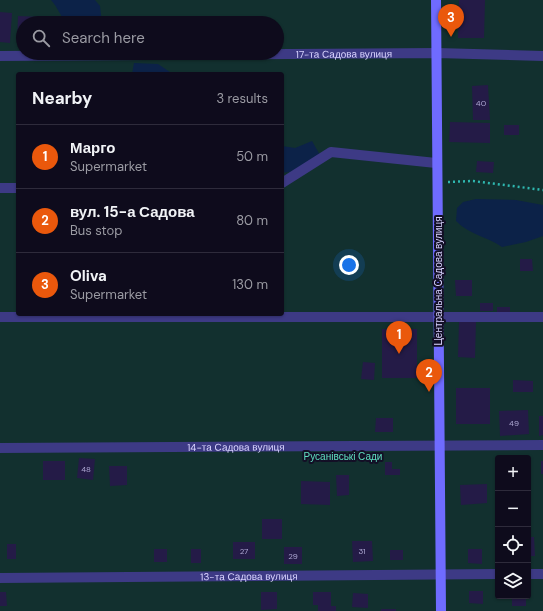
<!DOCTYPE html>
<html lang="en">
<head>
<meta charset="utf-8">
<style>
	body { margin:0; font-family:"DM Sans",sans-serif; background:#1c1929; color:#f1f3f6 }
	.controls { position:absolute; right:12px; bottom:12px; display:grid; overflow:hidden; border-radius:4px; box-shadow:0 1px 3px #0004 }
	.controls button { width:36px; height:36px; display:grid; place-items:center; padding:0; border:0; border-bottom:1px solid #2e2b3b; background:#0e0b1c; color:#f1f3f6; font:20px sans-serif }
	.you { position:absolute; left:349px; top:265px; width:14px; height:14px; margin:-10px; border:3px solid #fff; border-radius:50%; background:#1a73e8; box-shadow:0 0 0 6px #1a73e833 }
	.badge { display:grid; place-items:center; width:26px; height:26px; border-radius:50%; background:#ea580c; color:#fff; font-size:13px; font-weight:700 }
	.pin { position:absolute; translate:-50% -33px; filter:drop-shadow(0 1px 2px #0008) }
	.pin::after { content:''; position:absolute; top:21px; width:14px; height:12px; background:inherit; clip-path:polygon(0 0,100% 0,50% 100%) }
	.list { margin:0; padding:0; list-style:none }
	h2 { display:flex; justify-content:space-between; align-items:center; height:52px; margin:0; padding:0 16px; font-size:17px }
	h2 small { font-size:13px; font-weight:400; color:#9b9ba3 }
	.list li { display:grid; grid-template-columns:26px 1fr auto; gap:12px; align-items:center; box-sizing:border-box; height:64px; padding:0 16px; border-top:1px solid #2e2b3b }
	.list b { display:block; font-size:15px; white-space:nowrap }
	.list p { margin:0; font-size:13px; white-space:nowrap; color:#9b9ba3 }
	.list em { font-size:13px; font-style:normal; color:#9b9ba3 }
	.icon { flex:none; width:22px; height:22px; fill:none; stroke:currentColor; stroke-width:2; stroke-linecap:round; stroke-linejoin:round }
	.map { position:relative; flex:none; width:543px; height:611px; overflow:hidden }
	.search { position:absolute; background:#0e0b1c; box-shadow:0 1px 3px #0004; left:16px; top:16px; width:268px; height:44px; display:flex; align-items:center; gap:10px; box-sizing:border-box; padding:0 14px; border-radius:22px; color:#9b9ba3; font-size:15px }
	.panel { position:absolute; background:#0e0b1c; box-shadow:0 1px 3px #0004; left:16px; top:72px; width:268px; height:244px; border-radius:4px }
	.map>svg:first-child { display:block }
	.green { fill:#12302f; fill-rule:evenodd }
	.water { fill:#0c2248 }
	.building { fill:#241b47 }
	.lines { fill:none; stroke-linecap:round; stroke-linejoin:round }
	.path { stroke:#2fb8b0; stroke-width:2.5; stroke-dasharray:2 3; stroke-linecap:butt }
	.street { stroke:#3d3a85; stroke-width:10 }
	.secondary { stroke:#6f6bff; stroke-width:10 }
	.labels { text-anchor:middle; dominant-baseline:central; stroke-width:4; stroke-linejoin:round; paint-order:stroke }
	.number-label { font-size:8px; fill:#aca6d1 }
	.street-label { font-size:10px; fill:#d9d4ff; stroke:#130f26 }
	.park-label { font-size:10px; fill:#5fe0c0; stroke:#130f26 }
</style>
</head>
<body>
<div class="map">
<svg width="543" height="611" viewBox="0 0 543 611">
	<rect width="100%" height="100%" fill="#130f26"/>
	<path class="green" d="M0,0H543V611H0ZM23,23H277V53H23ZM18,74H282V314H18ZM498,458H528V596H498Z"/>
	<g class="water">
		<path d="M51,0H95L100,6L102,23H66C60,15 58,8 51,0Z"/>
		<path d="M134,63L158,64L173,74H132Z"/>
		<path d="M312,141L320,155C310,161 294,175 282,172V146L295,148Z"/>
		<path d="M476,199L516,200L543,205V236L526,242L502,247C486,236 470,235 456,221L457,208L463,202Z"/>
	</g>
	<g class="building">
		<path d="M459,0H485L484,38H458Z"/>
		<path d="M0,12L12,13L10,43L0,42Z"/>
		<path d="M18,16L43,17V23H23V45L17,44Z"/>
		<path d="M488,85L490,120H473L472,86Z"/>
		<path d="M450,122L490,123V143L449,142Z"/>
		<rect x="504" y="125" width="15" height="10"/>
		<path d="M477,161L494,162L493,173L476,172Z"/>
		<path d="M520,259H532L533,271H520Z"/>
		<path d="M455,280H472V296H456Z"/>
		<rect x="480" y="303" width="13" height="8"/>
		<rect x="497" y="307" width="13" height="6"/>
		<path d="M459,321H476L475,358L458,357Z"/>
		<rect x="382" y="329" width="35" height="49"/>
		<path d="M363,362L375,363L374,380L361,379Z"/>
		<path d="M513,380L533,381V392H513Z"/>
		<rect x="456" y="388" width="34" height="36"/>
		<path d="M528,410L529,434L500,436L499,411Z"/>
		<path d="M539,416H543V435L539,436Z"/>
		<path d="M376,418H393V432H375Z"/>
		<path d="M79,458L95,459L93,480L77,478Z"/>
		<rect x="43" y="461" width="22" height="19"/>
		<rect x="541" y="461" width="2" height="13"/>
		<path d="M385,462H392V469H400V475H385Z"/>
		<path d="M109,466H127V485L110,486Z"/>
		<path d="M336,475H349V495L337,496Z"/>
		<path d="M301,481L330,482V505L301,504Z"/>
		<path d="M487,484V503L461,505L460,485Z"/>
		<rect x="495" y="490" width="3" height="19"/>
		<rect x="262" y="519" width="20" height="20"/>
		<path d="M528,537H534L535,556H528Z"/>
		<path d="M352,541H372L373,561L353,562Z"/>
		<rect x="233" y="542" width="22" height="17"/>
		<rect x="7" y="544" width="9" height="15"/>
		<rect x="284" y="547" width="18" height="17"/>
		<rect x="154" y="549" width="13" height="13"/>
		<rect x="191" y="549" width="10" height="14"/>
		<path d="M468,549H482V564L468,563Z"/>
		<rect x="390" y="550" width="13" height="10"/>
		<path d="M469,591H483V604L469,603Z"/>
		<path d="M0,592H6L7,606H0Z"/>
		<path d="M261,592H277V609L261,610Z"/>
		<path d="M313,592H331V606H336V611H318V605H313Z"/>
		<path d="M353,593L368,594V608L352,607Z"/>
		<rect x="512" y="596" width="14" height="10"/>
		<rect x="381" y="609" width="15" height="2"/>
	</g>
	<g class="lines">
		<path class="path" d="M448,182L473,181L543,190"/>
		<g class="street">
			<path id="s1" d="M0,56L437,53L543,56"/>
			<path d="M282,183L331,152L436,163"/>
			<path d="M0,188H18"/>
			<path d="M0,317H543"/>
			<path id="s2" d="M0,448L543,445"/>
			<path d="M528,574H543"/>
			<path id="s3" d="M0,578L498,574"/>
		</g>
		<path class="secondary" d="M436,0L441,611"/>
	</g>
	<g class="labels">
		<g class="number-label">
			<text x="481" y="103">40</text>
			<text x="514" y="423">49</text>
			<text x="86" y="469">48</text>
			<text x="244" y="551">27</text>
			<text x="362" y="551">31</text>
			<text x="293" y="556">29</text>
		</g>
		<g class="street-label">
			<text stroke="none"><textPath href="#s1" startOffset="344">17-та Садова вулиця</textPath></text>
			<text transform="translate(438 281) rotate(-90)">Центральна Садова вулиця</text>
			<text stroke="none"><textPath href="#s2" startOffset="236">14-та Садова вулиця</textPath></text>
			<text stroke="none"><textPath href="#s3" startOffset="249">13-та Садова вулиця</textPath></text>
		</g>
		<g class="park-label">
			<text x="343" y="456">Русанівські Сади</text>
		</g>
	</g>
</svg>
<div class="controls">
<button>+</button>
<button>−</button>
<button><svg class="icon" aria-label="locate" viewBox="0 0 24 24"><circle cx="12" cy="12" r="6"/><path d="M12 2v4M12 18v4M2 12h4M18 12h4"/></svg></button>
<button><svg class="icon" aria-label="layers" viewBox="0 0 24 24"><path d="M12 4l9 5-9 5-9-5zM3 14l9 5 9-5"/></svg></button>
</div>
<div class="you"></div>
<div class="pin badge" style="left:399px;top:354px">1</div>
<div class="pin badge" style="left:429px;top:392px">2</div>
<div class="pin badge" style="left:451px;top:37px">3</div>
<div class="search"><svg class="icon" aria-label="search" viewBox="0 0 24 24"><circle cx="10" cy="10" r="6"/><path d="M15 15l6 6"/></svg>Search here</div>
<section class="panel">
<h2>Nearby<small>3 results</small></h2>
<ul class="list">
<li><span class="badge">1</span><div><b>Марго</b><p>Supermarket</p></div><em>50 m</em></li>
<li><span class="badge">2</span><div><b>вул. 15-а Садова</b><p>Bus stop</p></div><em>80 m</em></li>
<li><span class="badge">3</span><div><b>Oliva</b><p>Supermarket</p></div><em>130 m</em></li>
</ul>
</section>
</div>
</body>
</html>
